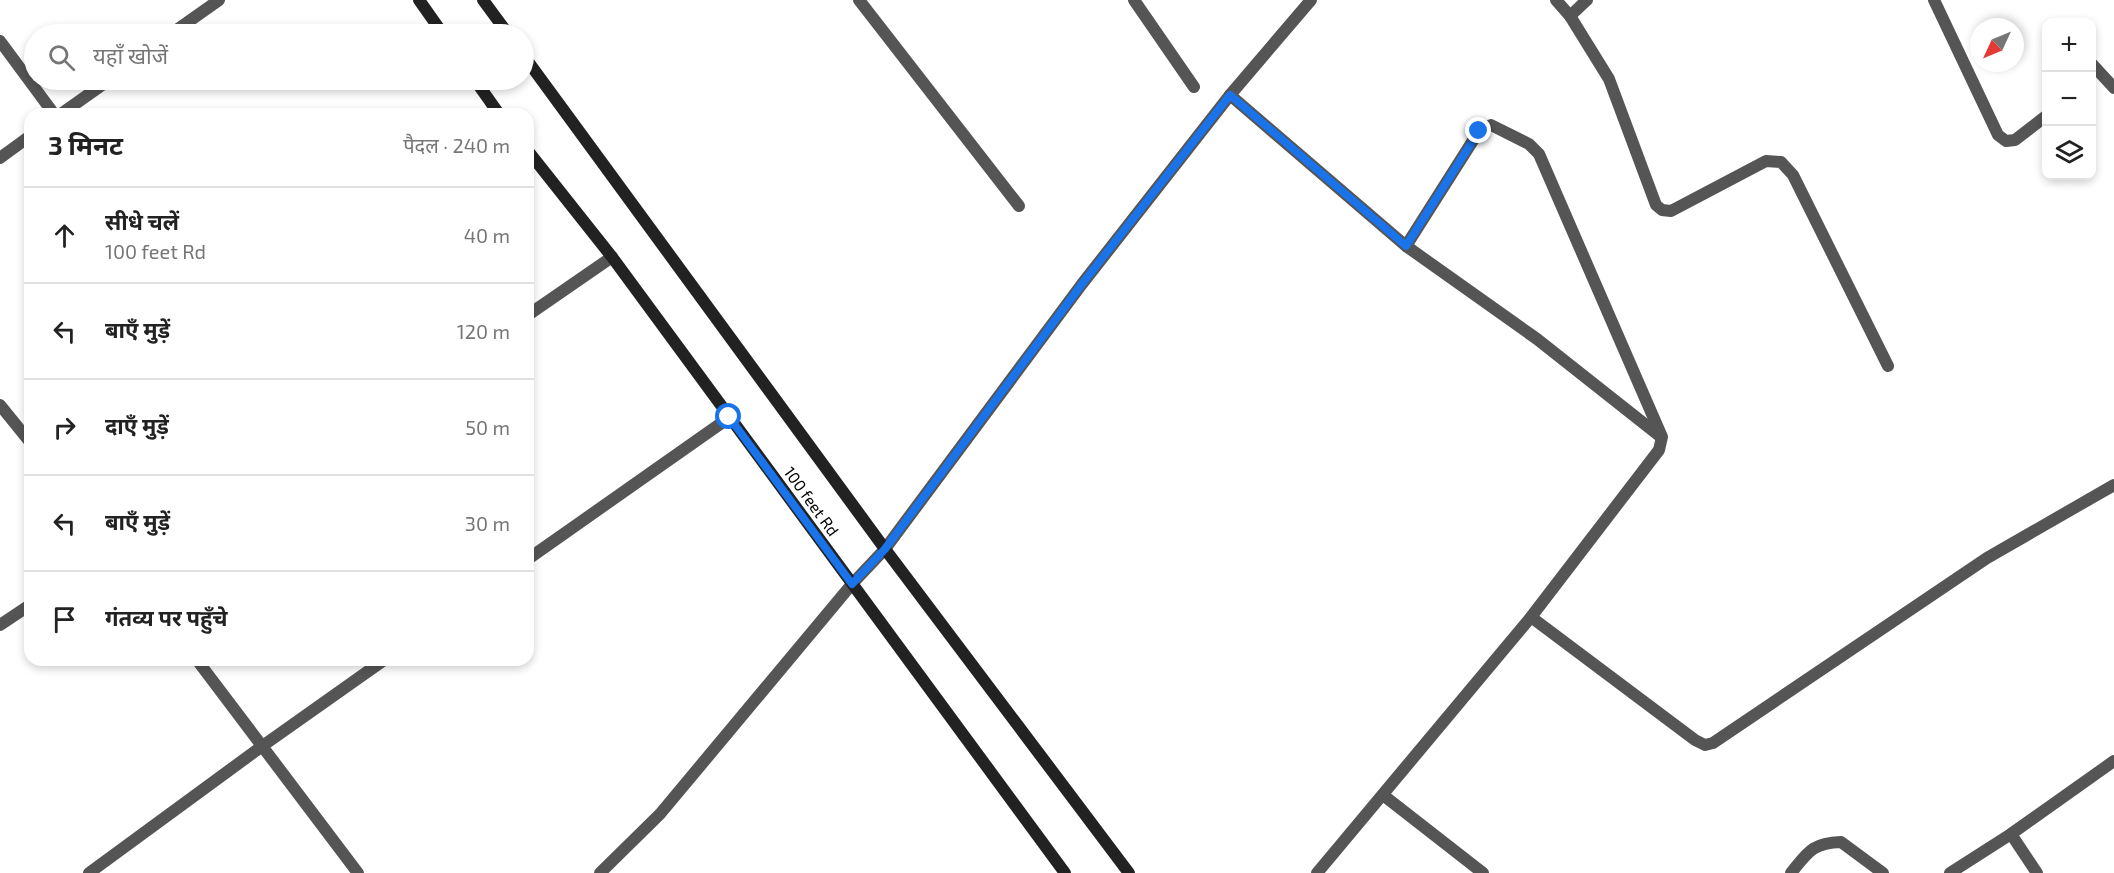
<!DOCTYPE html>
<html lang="hi">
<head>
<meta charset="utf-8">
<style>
	body { margin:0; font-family:"Exo 2","Noto Sans Devanagari",sans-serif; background:#f6f6f6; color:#222 }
	.controls { position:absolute; right:18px; top:18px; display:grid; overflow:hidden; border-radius:12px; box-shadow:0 3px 9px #0003 }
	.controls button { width:54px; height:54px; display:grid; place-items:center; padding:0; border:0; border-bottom:2px solid #e0e0e0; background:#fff; color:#222; font:30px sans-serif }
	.compass { position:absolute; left:1970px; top:18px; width:54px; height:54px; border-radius:50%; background:#fff; box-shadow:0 3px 9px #0003; rotate:226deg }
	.stop { position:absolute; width:18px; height:18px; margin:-14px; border:4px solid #1a73e8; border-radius:50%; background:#fff }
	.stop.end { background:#1a73e8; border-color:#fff; box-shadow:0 2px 6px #0008 }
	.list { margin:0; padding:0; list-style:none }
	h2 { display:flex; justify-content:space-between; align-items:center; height:78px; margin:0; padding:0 24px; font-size:26px }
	h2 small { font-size:20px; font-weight:400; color:#767676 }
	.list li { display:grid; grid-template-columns:39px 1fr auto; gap:18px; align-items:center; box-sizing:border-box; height:96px; padding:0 24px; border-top:2px solid #e0e0e0 }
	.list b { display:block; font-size:22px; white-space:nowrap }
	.list p { margin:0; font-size:20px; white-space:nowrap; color:#767676 }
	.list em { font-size:20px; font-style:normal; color:#767676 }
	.icon { flex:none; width:33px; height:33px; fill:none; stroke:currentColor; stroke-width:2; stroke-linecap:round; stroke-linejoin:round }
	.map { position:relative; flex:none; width:2114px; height:873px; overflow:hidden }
	.search { position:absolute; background:#fff; box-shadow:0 3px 9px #0003; left:24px; top:24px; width:510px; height:66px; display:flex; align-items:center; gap:15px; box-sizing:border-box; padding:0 21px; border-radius:33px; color:#767676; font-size:22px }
	.panel { position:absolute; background:#fff; box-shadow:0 3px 9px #0003; left:24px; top:108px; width:510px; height:558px; border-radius:18px }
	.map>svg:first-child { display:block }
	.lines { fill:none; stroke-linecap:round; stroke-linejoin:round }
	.minor { stroke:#555; stroke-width:12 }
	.tertiary { stroke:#555; stroke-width:12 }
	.secondary { stroke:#222; stroke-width:12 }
	.route { stroke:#1a73e8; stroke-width:8 }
	.labels { text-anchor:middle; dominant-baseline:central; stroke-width:6; stroke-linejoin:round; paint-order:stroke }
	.street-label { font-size:16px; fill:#000; stroke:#fff }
</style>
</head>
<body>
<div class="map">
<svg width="2114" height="873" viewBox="0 0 2114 873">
	<rect width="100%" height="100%" fill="#fff"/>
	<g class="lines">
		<g class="minor">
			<path d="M859,0L1019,206"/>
			<path d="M1134,0L1194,87"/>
			<path d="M1556,0L1570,16L1609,79L1656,205L1662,210L1671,211L1766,161L1781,162L1793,175L1888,366"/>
			<path d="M1934,0L1998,135L2006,141L2015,140L2046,116"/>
			<path d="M1570,16L1587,0"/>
			<path d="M171,34L219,0"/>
			<path d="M0,41L54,114"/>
			<path d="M2092,64L2114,88"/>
			<path d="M1230,95L1406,246L1537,339L1661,437"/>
			<path d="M61,114L109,80"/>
			<path d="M0,158L30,136"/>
			<path d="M528,315L612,257"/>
			<path d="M0,405L30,442"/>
			<path d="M528,559L730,417"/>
			<path d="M1531,617L1695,740L1705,745L1713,743L1987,558L2114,485"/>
			<path d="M0,625L30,605"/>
			<path d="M197,660L358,873"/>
			<path d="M1383,795L1483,873"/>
			<path d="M2011,834L2037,873"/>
			<path d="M89,873L261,747L384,660"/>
			<path d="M1317,873L1531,617L1659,450L1662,437L1539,154L1529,144L1491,125L1479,131L1406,246"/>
			<path d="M1791,873C1808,852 1812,843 1841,842L1883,873"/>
			<path d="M1950,873L2011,834L2114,761"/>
		</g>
		<path class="tertiary" d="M600,873L660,814L852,584L885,549L1082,284L1230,95L1311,0"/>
		<g class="secondary">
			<path d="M419,0L443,34"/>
			<path d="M483,0L508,34"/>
			<path d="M524,56L885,549L1129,873"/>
			<path d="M475,80L499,114"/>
			<path d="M528,151L612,257L1065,873"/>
		</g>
	</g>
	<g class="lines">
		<path class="route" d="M729,417L852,584L885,549L1082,284L1230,95L1406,246L1479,131"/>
	</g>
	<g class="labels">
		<g class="street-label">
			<text transform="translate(812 501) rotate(54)">100 feet Rd</text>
		</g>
	</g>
</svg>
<div class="controls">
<button>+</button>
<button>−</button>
<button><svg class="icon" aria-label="layers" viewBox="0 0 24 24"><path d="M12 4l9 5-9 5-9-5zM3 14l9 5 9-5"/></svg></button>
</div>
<svg class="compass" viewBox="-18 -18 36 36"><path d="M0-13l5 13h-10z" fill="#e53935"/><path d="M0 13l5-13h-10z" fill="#767676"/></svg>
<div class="stop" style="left:729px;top:417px"></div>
<div class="stop end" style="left:1479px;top:131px"></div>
<div class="search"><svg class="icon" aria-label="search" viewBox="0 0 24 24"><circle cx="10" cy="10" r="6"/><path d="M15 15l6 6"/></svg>यहाँ खोजें</div>
<section class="panel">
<h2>3 मिनट<small>पैदल · 240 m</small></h2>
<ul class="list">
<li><svg class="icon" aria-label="ahead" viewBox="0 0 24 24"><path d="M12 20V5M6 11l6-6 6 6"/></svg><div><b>सीधे चलें</b><p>100 feet Rd</p></div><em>40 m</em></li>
<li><svg class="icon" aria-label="left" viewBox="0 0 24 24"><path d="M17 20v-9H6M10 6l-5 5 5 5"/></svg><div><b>बाएँ मुड़ें</b></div><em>120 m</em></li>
<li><svg class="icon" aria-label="right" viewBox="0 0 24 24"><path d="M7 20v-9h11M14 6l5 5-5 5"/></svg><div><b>दाएँ मुड़ें</b></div><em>50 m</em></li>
<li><svg class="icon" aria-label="left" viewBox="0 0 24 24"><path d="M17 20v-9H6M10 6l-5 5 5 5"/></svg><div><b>बाएँ मुड़ें</b></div><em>30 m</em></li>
<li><svg class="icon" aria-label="arrive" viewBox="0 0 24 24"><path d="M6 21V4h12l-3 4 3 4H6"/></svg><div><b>गंतव्य पर पहुँचे</b></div></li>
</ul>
</section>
</div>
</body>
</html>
